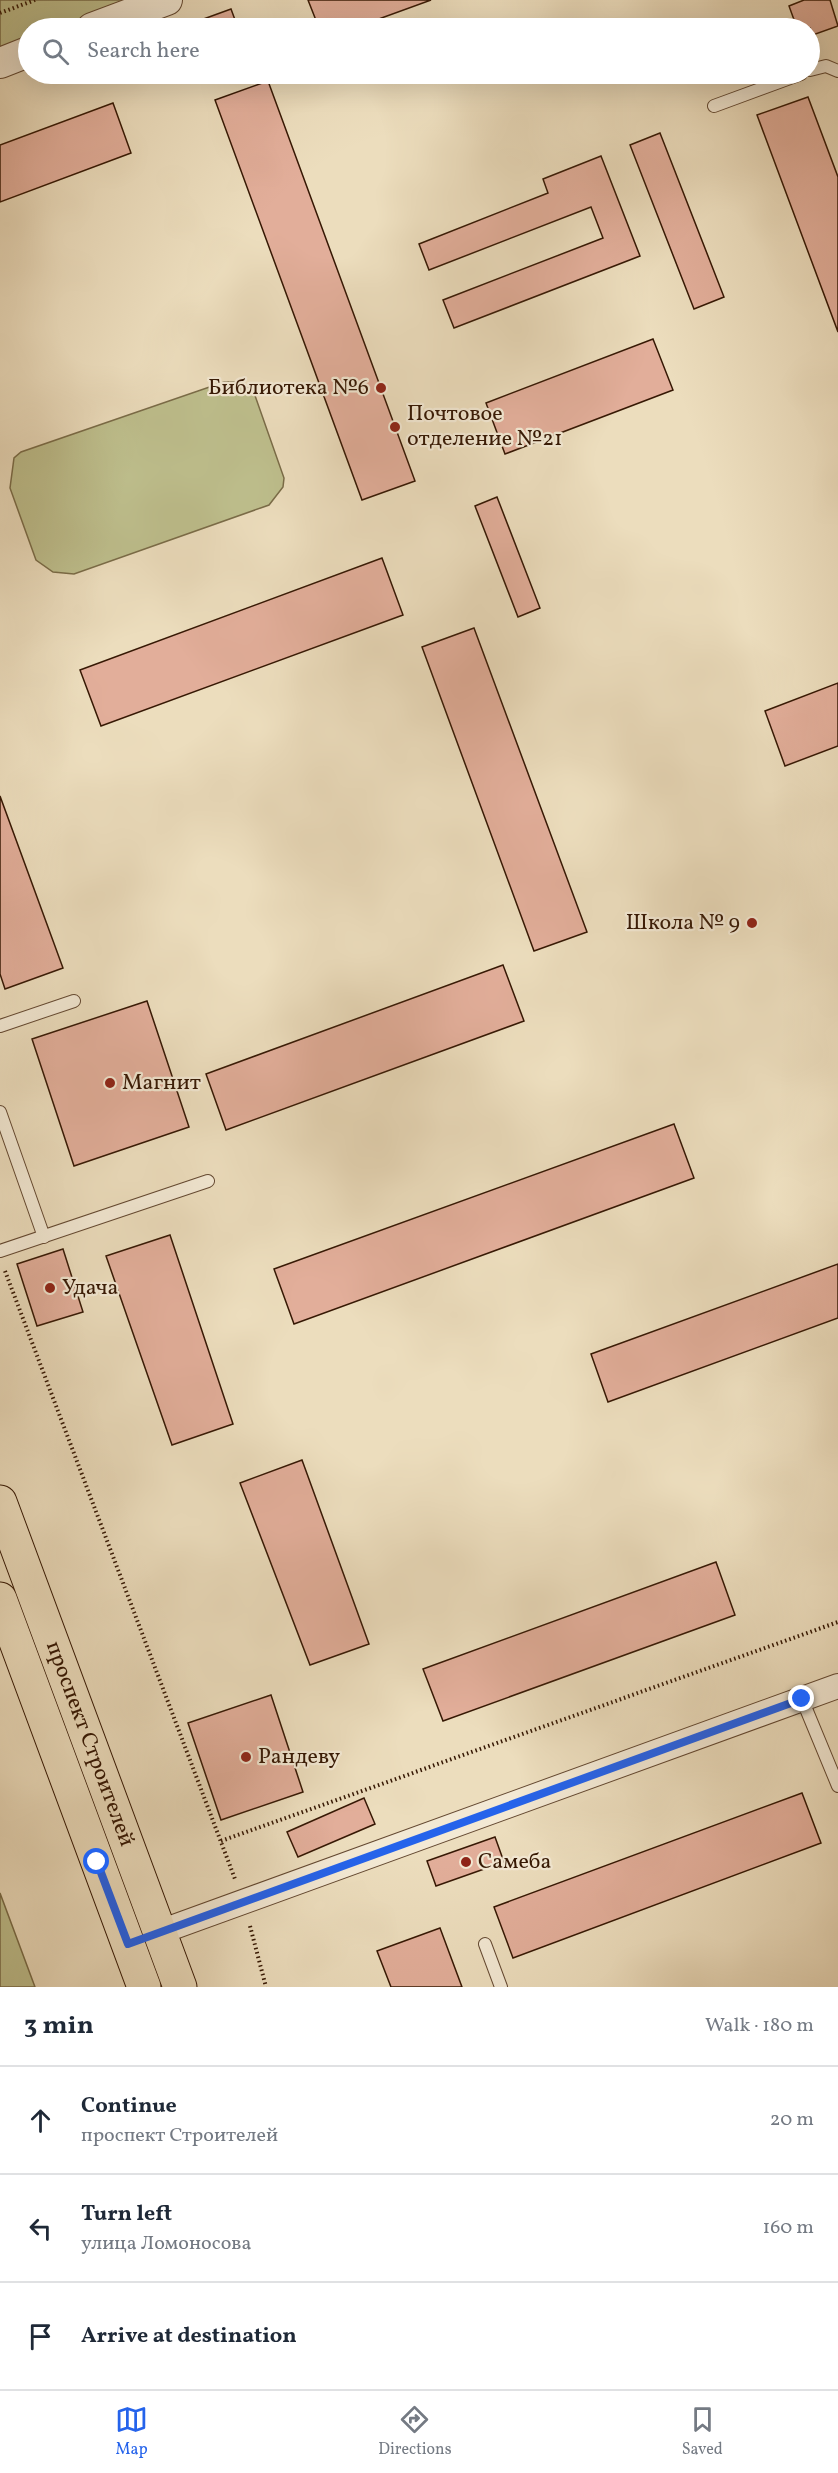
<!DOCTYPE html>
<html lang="en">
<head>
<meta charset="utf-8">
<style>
	body { margin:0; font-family:Vollkorn,serif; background:#f2f2f3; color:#1f2937 }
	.stop { position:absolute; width:18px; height:18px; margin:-14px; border:4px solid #2563eb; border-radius:50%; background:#fff }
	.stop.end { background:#2563eb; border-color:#fff; box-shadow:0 2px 6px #0008 }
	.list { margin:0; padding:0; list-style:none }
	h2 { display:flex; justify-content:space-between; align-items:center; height:78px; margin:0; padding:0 24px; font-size:26px }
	h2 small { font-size:20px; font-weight:400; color:#747a83 }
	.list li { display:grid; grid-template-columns:39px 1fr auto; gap:18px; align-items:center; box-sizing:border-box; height:108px; padding:0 24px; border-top:2px solid #e0e1e3 }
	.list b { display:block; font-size:22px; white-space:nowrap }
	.list p { margin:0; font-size:20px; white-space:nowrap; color:#747a83 }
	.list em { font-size:20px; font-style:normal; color:#747a83 }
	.icon { flex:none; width:33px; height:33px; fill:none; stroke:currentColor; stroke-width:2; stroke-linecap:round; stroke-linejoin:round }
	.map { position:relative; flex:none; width:838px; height:1987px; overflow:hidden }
	.search { position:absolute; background:#fff; box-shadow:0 6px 24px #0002; left:18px; right:18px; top:18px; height:66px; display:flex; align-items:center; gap:15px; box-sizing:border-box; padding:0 21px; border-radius:33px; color:#747a83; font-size:22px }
	.sheet { height:402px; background:#fff }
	nav { display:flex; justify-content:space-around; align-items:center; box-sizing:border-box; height:84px; border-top:2px solid #e0e1e3; background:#fff; font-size:16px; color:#747a83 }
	nav a { display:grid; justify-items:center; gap:3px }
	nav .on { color:#2563eb }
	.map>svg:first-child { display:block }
	.green { fill:#bebf8d; stroke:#7a6c48; stroke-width:1.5 }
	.building { fill:#e2ae9a; stroke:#361804; stroke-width:1.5 }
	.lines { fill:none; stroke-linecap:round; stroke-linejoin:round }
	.service-casing { stroke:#644932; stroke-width:14 }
	.minor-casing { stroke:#644932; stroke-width:26 }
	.tertiary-casing { stroke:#644932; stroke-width:32 }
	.primary-casing { stroke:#361804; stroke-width:35 }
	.path { stroke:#361804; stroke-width:4; stroke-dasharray:1.5 3; stroke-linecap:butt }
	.service { stroke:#f3e9d4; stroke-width:12 }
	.minor { stroke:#f3e9d4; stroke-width:24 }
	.tertiary { stroke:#f3e9d4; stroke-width:30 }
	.primary { stroke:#ecddbd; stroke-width:33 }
	.route { stroke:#2563eb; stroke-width:8 }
	.poi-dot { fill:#8f2418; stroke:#f3e9d4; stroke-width:2 }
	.labels { text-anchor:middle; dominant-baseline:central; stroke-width:4.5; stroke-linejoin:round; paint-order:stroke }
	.poi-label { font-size:22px; fill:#361804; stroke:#f3e9d4; text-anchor:start }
	.street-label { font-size:22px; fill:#361804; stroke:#f3e9d4 }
</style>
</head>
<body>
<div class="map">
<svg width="838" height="1987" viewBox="0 0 838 1987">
	<rect width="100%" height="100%" fill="#ecddbd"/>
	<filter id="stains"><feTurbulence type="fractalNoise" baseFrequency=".00333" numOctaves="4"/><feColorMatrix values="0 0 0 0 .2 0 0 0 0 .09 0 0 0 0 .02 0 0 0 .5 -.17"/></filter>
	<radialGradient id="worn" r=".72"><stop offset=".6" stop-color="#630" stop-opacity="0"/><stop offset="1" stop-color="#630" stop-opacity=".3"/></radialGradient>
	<g class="green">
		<path d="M0,0H131L54,28H28V38L0,49Z"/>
		<path d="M224,382H234L253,390L284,478L283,487L269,505L74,574L53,572L36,560L10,488L14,458L21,452Z"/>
		<path d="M0,1893L35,1987H0Z"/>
	</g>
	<g class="building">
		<path d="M308,0H431L354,28H319Z"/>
		<path d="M804,0H830L838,26L810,36V28H797L789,6Z"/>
		<path d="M231,9L238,28H188L187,25Z"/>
		<path d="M268,81L415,481L362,500L215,100Z"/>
		<path d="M808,97L838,177V332L757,115Z"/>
		<path d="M113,103L131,153L0,202V145Z"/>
		<path d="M660,133L724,297L694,309L630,145Z"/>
		<path d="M601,156L640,256L454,328L443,300L603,238L591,207L429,270L419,244L548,193L543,179Z"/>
		<path d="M653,339L673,390L505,454L486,403Z"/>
		<path d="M497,497L540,608L518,617L475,506Z"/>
		<path d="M382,558L403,615L101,726L80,670Z"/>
		<path d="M474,628L587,932L534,951L422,647Z"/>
		<path d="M838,683V746L785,766L765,711Z"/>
		<path d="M0,796L63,968L5,989L0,974Z"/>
		<path d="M503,965L524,1021L226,1130L206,1074Z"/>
		<path d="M147,1001L189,1127L74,1166L32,1039Z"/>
		<path d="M674,1124L694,1178L294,1324L274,1269Z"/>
		<path d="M170,1235L233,1424L172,1445L106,1256Z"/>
		<path d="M63,1249L83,1312L37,1326L17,1264Z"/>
		<path d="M838,1264V1318L608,1402L591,1354Z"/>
		<path d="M302,1460L369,1644L310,1665L240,1483Z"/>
		<path d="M716,1562L735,1615L443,1721L423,1669Z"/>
		<path d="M271,1695L303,1792L221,1820L188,1723Z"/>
		<path d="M802,1793L821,1843L513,1958L494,1907Z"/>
		<path d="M364,1798L375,1824L298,1857L287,1832Z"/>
		<path d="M495,1837L504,1862L436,1886L427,1861Z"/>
		<path d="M440,1928L462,1987H391L377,1951Z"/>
	</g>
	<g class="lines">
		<g class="service-casing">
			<g id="service">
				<path d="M810,70L826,66L838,71"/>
				<path d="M714,106L801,74"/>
				<path d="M0,1026L74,1001"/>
				<path d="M0,1112L44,1237"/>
				<path d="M0,1251L208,1181"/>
				<path d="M802,1699L838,1786"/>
				<path d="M485,1944L501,1987"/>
			</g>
		</g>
		<g class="minor-casing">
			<path id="minor" d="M160,1932L838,1686"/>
		</g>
		<g class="tertiary-casing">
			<g id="tertiary">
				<path d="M92,28L167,0"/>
				<path d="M0,63L28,52"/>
			</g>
		</g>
		<g class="primary-casing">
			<g id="primary">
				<path id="s1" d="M0,1502L180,1987"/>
				<path d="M0,1599L144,1987"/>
			</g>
		</g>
		<g class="path">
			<path d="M0,13L35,0"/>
			<path d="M5,1271L235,1879"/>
			<path d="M221,1841L838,1622"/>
			<path d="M250,1926L266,1987"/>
		</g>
		<use href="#service" class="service"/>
		<use href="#minor" class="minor"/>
		<use href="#tertiary" class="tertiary"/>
		<use href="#primary" class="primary"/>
	</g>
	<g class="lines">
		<path class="route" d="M97,1862L128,1944L802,1699"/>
	</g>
	<g class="poi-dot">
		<circle cx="381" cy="388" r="6"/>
		<circle cx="395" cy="427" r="6"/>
		<circle cx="752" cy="923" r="6"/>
		<circle cx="110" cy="1083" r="6"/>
		<circle cx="50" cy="1288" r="6"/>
		<circle cx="246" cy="1757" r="6"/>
		<circle cx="466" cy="1862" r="6"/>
	</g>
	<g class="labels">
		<g class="poi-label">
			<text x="369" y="388" text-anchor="end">Библиотека №6</text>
			<text x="407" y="414">Почтовое<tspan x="407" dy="25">отделение №21</tspan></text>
			<text x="740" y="923" text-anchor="end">Школа № 9</text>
			<text x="122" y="1083">Магнит</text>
			<text x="62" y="1288">Удача</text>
			<text x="258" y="1757">Рандеву</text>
			<text x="478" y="1862">Самеба</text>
		</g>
		<g class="street-label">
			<text stroke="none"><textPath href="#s1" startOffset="258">проспект Строителей</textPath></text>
		</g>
	</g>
	<rect width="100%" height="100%" filter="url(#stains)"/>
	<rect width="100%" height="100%" fill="url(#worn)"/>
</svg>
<div class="stop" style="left:97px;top:1862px"></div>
<div class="stop end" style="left:802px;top:1699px"></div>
<div class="search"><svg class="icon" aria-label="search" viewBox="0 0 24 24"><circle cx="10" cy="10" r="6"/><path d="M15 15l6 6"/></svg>Search here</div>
</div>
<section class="sheet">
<h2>3 min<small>Walk · 180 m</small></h2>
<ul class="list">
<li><svg class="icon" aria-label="ahead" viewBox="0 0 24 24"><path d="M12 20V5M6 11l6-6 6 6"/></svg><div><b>Continue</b><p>проспект Строителей</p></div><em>20 m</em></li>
<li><svg class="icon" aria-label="left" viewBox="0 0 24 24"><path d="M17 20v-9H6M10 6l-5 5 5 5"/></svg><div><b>Turn left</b><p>улица Ломоносова</p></div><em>160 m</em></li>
<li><svg class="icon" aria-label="arrive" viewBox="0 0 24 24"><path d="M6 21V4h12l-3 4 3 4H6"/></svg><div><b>Arrive at destination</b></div></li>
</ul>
</section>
<nav>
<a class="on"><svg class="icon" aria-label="map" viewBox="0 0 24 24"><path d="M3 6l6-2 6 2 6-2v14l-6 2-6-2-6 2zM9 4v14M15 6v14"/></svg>Map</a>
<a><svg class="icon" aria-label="directions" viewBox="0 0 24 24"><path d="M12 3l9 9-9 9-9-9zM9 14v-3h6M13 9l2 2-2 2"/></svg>Directions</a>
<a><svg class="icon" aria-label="saved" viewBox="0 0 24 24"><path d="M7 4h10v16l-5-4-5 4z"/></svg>Saved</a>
</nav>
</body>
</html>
